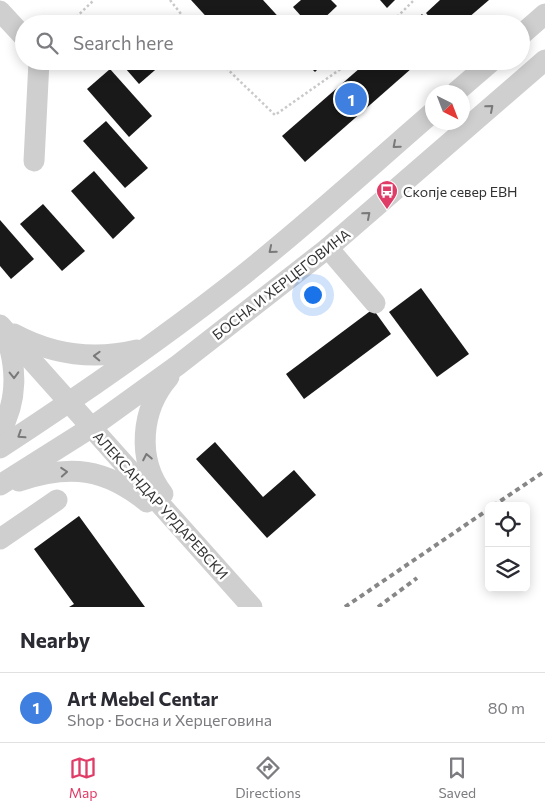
<!DOCTYPE html>
<html lang="en">
<head>
<meta charset="utf-8">
<style>
	body { margin:0; font-family:Commissioner,sans-serif; background:#f2f2f3; color:#2b2b33 }
	.controls { position:absolute; right:15px; bottom:15px; display:grid; overflow:hidden; border-radius:8px; box-shadow:0 2px 12px #0003 }
	.controls button { width:45px; height:45px; display:grid; place-items:center; padding:0; border:0; border-bottom:1px solid #e1e1e2; background:#fff; color:#2b2b33; font:25px sans-serif }
	.compass { position:absolute; left:425px; top:85px; width:45px; height:45px; border-radius:50%; background:#fff; box-shadow:0 2px 12px #0003; rotate:138deg }
	.you { position:absolute; left:312px; top:294px; width:18px; height:18px; margin:-12px; border:4px solid #fff; border-radius:50%; background:#1a73e8; box-shadow:0 0 0 8px #1a73e833 }
	.badge { display:grid; place-items:center; width:32px; height:32px; border-radius:50%; background:#df3d68; color:#fff; font-size:16px; font-weight:700 }
	.pin { position:absolute; translate:-50% -50%; border:2px solid #fff; box-shadow:0 1px 5px #0006 }
	.list { margin:0; padding:0; list-style:none }
	h2 { display:flex; justify-content:space-between; align-items:center; height:65px; margin:0; padding:0 20px; font-size:21px }
	h2 small { font-size:16px; font-weight:400; color:#7c7c81 }
	.list li { display:grid; grid-template-columns:32px 1fr auto; gap:15px; align-items:center; box-sizing:border-box; height:70px; padding:0 20px; border-top:1px solid #e1e1e2 }
	.list b { display:block; font-size:19px; white-space:nowrap }
	.list p { margin:0; font-size:16px; white-space:nowrap; color:#7c7c81 }
	.list em { font-size:16px; font-style:normal; color:#7c7c81 }
	.icon { flex:none; width:28px; height:28px; fill:none; stroke:currentColor; stroke-width:2; stroke-linecap:round; stroke-linejoin:round }
	.map { position:relative; flex:none; width:545px; height:607px; overflow:hidden }
	.search { position:absolute; background:#fff; box-shadow:0 2px 12px #0003; left:15px; right:15px; top:15px; height:55px; display:flex; align-items:center; gap:12px; box-sizing:border-box; padding:0 18px; border-radius:28px; color:#7c7c81; font-size:19px }
	.sheet { height:135px; background:#fff }
	nav { display:flex; justify-content:space-around; align-items:center; box-sizing:border-box; height:70px; border-top:1px solid #e1e1e2; background:#fff; font-size:14px; color:#7c7c81 }
	nav a { display:grid; justify-items:center; gap:2px }
	nav .on { color:#df3d68 }
	.map>svg:first-child { display:block }
	.building { fill:#191919 }
	.lines { fill:none; stroke-linecap:round; stroke-linejoin:round }
	.path { stroke:#c9c9c9; stroke-width:2.5; stroke-dasharray:2.5 2.5; stroke-linecap:butt }
	.minor { stroke:#cfcfcf; stroke-width:21 }
	.rail { stroke:#878787; stroke-width:4; stroke-dasharray:5 4; stroke-linecap:butt }
	.oneway { stroke:#797979 }
	.labels { text-anchor:middle; dominant-baseline:central; stroke-width:5; stroke-linejoin:round; paint-order:stroke }
	.poi-label { font-size:14px; fill:#323232; stroke:#fff; text-anchor:start }
	.street-label { font-size:14px; fill:#323232; stroke:#fff }
</style>
</head>
<body>
<div class="map">
<svg width="545" height="607" viewBox="0 0 545 607">
	<rect width="100%" height="100%" fill="#fff"/>
	<g class="building">
		<path d="M191,0H263L285,24H213Z"/>
		<path d="M301,0H331L337,6L318,24H308L293,7Z"/>
		<path d="M380,0H395L387,8Z"/>
		<path d="M440,0H489L461,24H435L426,13Z"/>
		<path d="M422,14L430,24H411Z"/>
		<path d="M120,17L127,24H112Z"/>
		<path d="M119,61H160L162,64L139,84Z"/>
		<path d="M304,61H326L315,72Z"/>
		<path d="M368,61H420L305,162L282,136Z"/>
		<path d="M110,69L152,116L129,137L87,89Z"/>
		<path d="M106,121L148,168L125,188L83,141Z"/>
		<path d="M94,171L135,218L113,239L71,191Z"/>
		<path d="M43,204L85,251L62,271L20,224Z"/>
		<path d="M0,220L34,259L11,279L0,266Z"/>
		<path d="M421,288L469,354L437,377L389,312Z"/>
		<path d="M373,309L391,334L304,399L286,374Z"/>
		<path d="M215,442L263,497L294,470L316,495L267,538L196,459Z"/>
		<path d="M79,516L145,607H69L74,604L34,549Z"/>
	</g>
	<g class="lines">
		<g class="path">
			<path d="M170,0L189,24"/>
			<path d="M69,24L94,0"/>
			<path d="M390,24L414,0"/>
			<path d="M219,61L275,115L352,61"/>
		</g>
		<g class="minor">
			<path d="M0,11L24,37"/>
			<path d="M521,35L545,14"/>
			<path d="M456,92L492,61"/>
			<path d="M34,161L39,61"/>
			<path d="M328,248L375,303"/>
			<path d="M0,325L252,607"/>
			<path d="M14,334C53,355 95,360 137,350"/>
			<path d="M0,432C18,401 17,366 5,333"/>
			<path d="M0,448C78,397 155,344 228,287C299,232 365,171 432,113"/>
			<path d="M19,481C70,464 105,468 147,502"/>
			<path d="M0,485L92,427L178,365L328,248L545,60"/>
			<path d="M163,494C136,459 141,409 169,377"/>
			<path d="M0,539L57,500"/>
		</g>
		<g class="rail">
			<path d="M493,506L545,471"/>
			<path d="M345,607L489,509"/>
			<path d="M378,607L417,578"/>
		</g>
	</g>
	<defs><path id="oneway-chevron" d="M-2-3.5L2.5 0L-2 3.5" fill="none" stroke-width="1.6" stroke-linecap="round" stroke-linejoin="round" transform="scale(1.25)"/></defs>
	<g class="oneway">
		<use href="#oneway-chevron" transform="translate(490 108) rotate(-41)"/>
		<use href="#oneway-chevron" transform="translate(396 145) rotate(139)"/>
		<use href="#oneway-chevron" transform="translate(367 215) rotate(-41)"/>
		<use href="#oneway-chevron" transform="translate(272 250) rotate(140)"/>
		<use href="#oneway-chevron" transform="translate(97 356) rotate(-178)"/>
		<use href="#oneway-chevron" transform="translate(14 375) rotate(89)"/>
		<use href="#oneway-chevron" transform="translate(21 435) rotate(147)"/>
		<use href="#oneway-chevron" transform="translate(147 457) rotate(-101)"/>
		<use href="#oneway-chevron" transform="translate(64 472) rotate(-4)"/>
	</g>
	<defs>
		<g id="bus-pin" transform="scale(1.125)"><path d="M0 17L-7.5 6A9.5 9.5 0 1 1 7.5 6Z" fill="#df3d68" stroke="#fff"/><path d="M-5-6H5V4H4V6H2V4H-2V6H-4V4H-5ZM-3.5-4V0h7V-4ZM-3.5 1.2v1.5H-2V1.2ZM2 1.2v1.5H3.5V1.2Z" fill="#fff"/></g>
	</defs>
	<g fill-rule="evenodd">
		<use href="#bus-pin" x="387" y="191"/>
	</g>
	<g class="labels">
		<g class="poi-label">
			<text x="403" y="191">Скопје север ЕВН</text>
		</g>
		<g class="street-label">
			<text transform="translate(281 284) rotate(-38)">БОСНА И ХЕРЦЕГОВИНА</text>
			<text transform="translate(161 505) rotate(48)">АЛЕКСАНДАР УРДАРЕВСКИ</text>
		</g>
	</g>
</svg>
<div class="controls">
<button><svg class="icon" aria-label="locate" viewBox="0 0 24 24"><circle cx="12" cy="12" r="6"/><path d="M12 2v4M12 18v4M2 12h4M18 12h4"/></svg></button>
<button><svg class="icon" aria-label="layers" viewBox="0 0 24 24"><path d="M12 4l9 5-9 5-9-5zM3 14l9 5 9-5"/></svg></button>
</div>
<svg class="compass" viewBox="-18 -18 36 36"><path d="M0-13l5 13h-10z" fill="#e53935"/><path d="M0 13l5-13h-10z" fill="#7c7c81"/></svg>
<div class="you"></div>
<div class="pin badge" style="left:351px;top:99px;background:#3f7fe0">1</div>
<div class="search"><svg class="icon" aria-label="search" viewBox="0 0 24 24"><circle cx="10" cy="10" r="6"/><path d="M15 15l6 6"/></svg>Search here</div>
</div>
<section class="sheet">
<h2>Nearby<small></small></h2>
<ul class="list">
<li><span class="badge" style="background:#3f7fe0">1</span><div><b>Art Mebel Centar</b><p>Shop · Босна и Херцеговина</p></div><em>80 m</em></li>
</ul>
</section>
<nav>
<a class="on"><svg class="icon" aria-label="map" viewBox="0 0 24 24"><path d="M3 6l6-2 6 2 6-2v14l-6 2-6-2-6 2zM9 4v14M15 6v14"/></svg>Map</a>
<a><svg class="icon" aria-label="directions" viewBox="0 0 24 24"><path d="M12 3l9 9-9 9-9-9zM9 14v-3h6M13 9l2 2-2 2"/></svg>Directions</a>
<a><svg class="icon" aria-label="saved" viewBox="0 0 24 24"><path d="M7 4h10v16l-5-4-5 4z"/></svg>Saved</a>
</nav>
</body>
</html>
